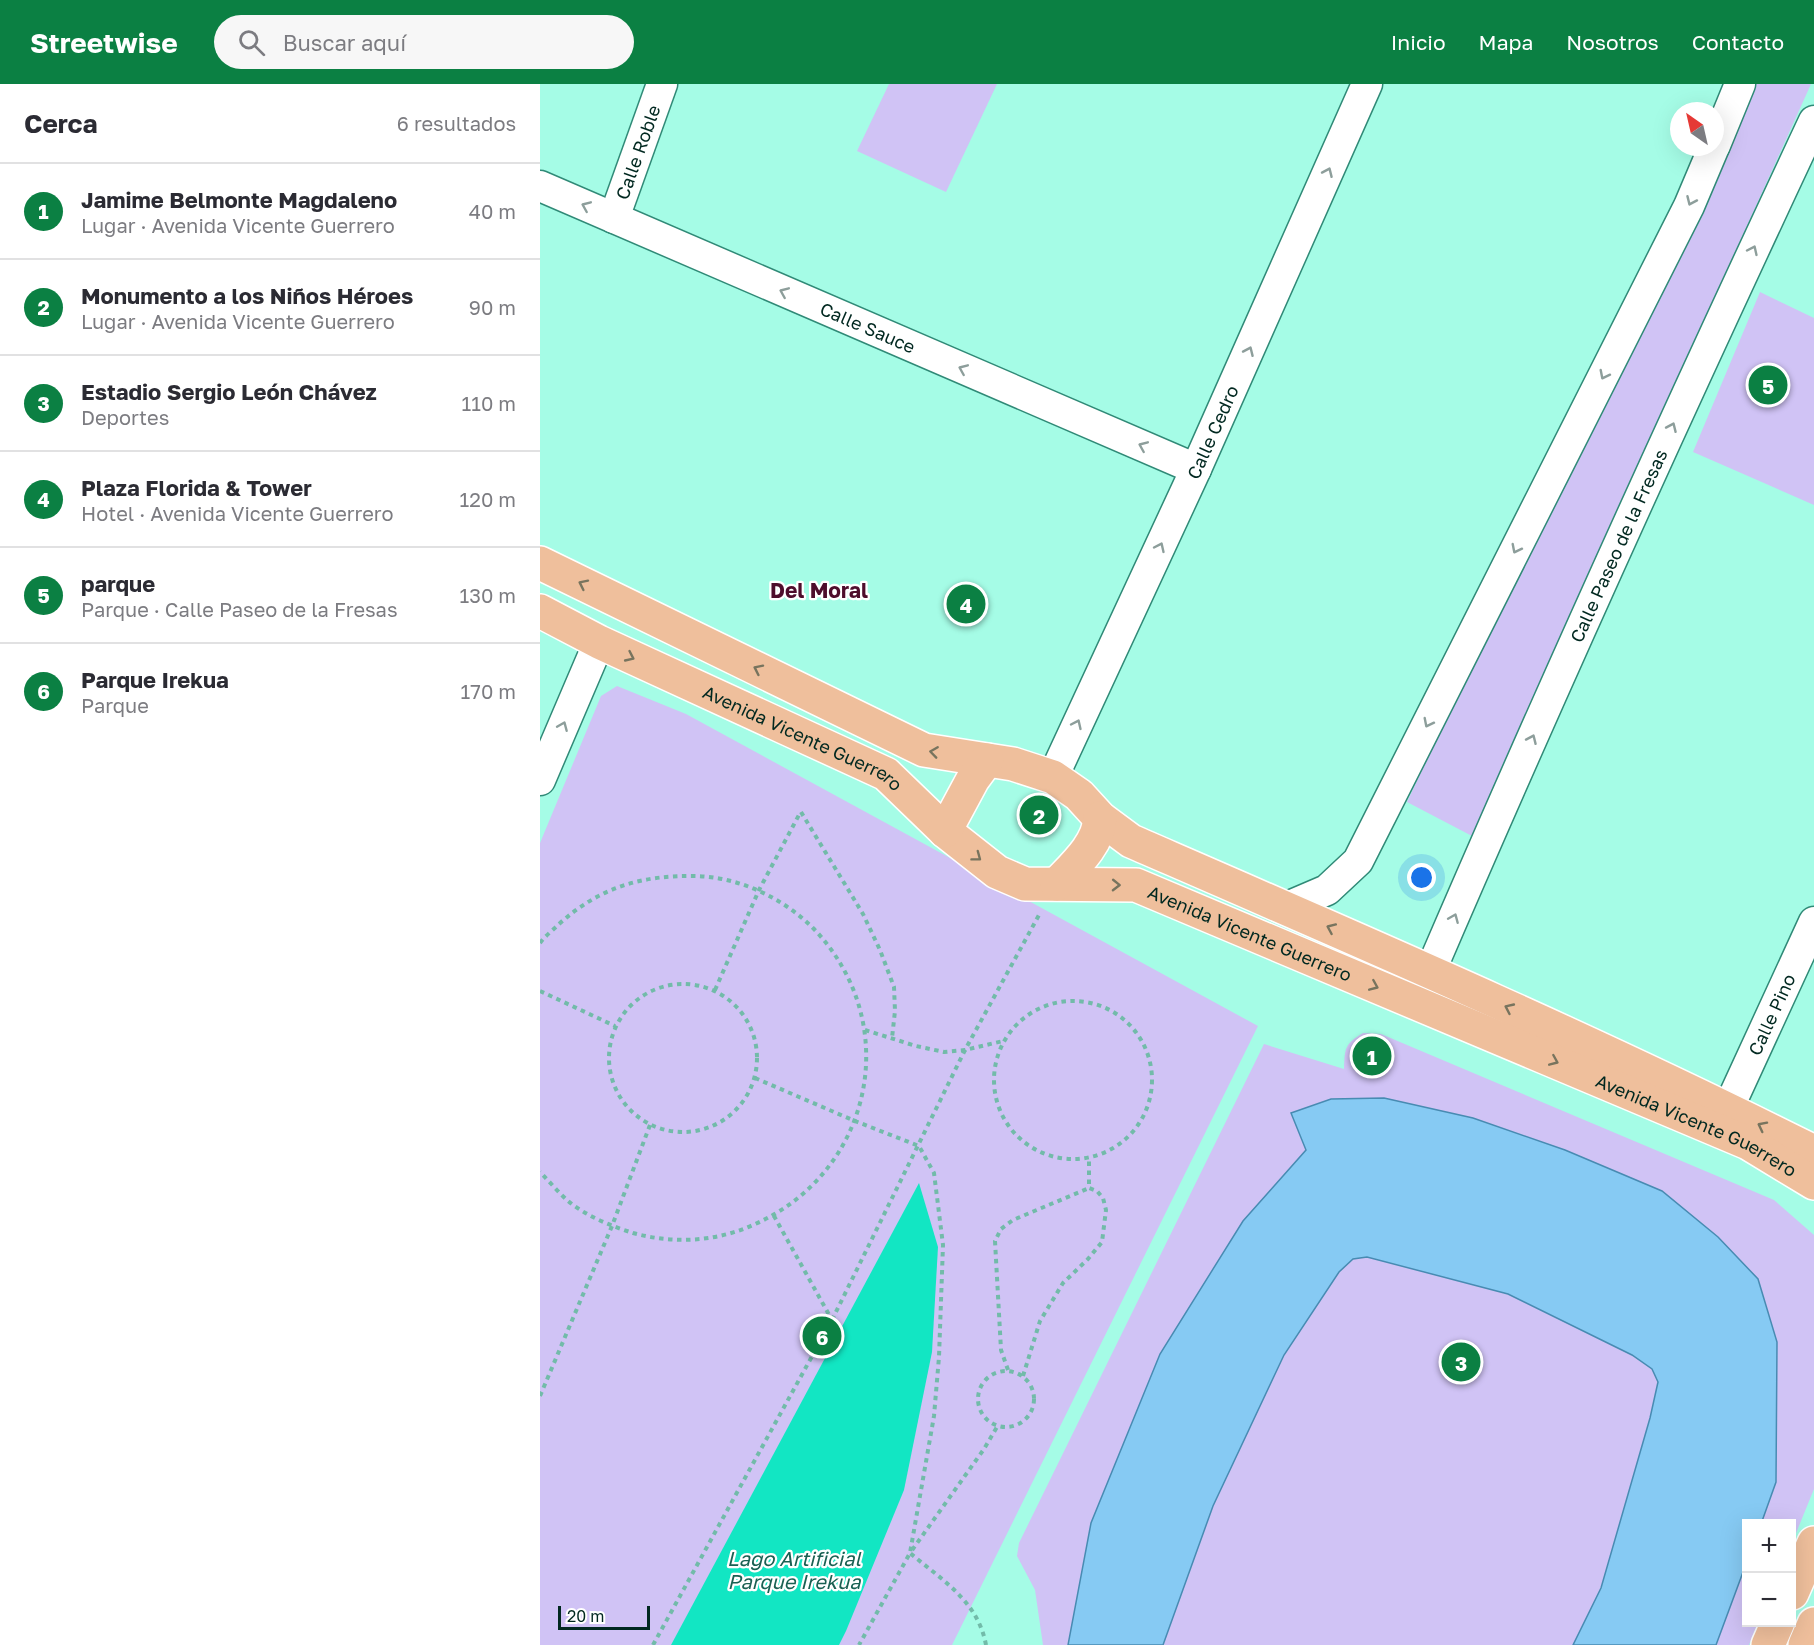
<!DOCTYPE html>
<html lang="es">
<head>
<meta charset="utf-8">
<style>
	body { margin:0; font-family:"Golos Text",sans-serif; background:#f7f7f7; color:#2b2b33 }
	.controls { position:absolute; right:18px; bottom:18px; display:grid; overflow:hidden; border-radius:0px; box-shadow:0 6px 24px #0002 }
	.controls button { width:54px; height:54px; display:grid; place-items:center; padding:0; border:0; border-bottom:2px solid #e1e1e2; background:#fff; color:#2b2b33; font:30px sans-serif }
	.compass { position:absolute; left:1130px; top:18px; width:54px; height:54px; border-radius:50%; background:#fff; box-shadow:0 6px 24px #0002; rotate:326deg }
	.scale { position:absolute; left:18px; bottom:15px; width:92px; box-sizing:border-box; padding-left:6px; border:3px solid #012820; border-top:0; font-size:16px; line-height:21px; white-space:nowrap; color:#012820; -webkit-text-stroke:4px #fff; paint-order:stroke }
	.you { position:absolute; left:882px; top:794px; width:21px; height:21px; margin:-15px; border:4px solid #fff; border-radius:50%; background:#1a73e8; box-shadow:0 0 0 9px #1a73e833 }
	.badge { display:grid; place-items:center; width:39px; height:39px; border-radius:50%; background:#0b8043; color:#fff; font-size:20px; font-weight:700 }
	.pin { position:absolute; translate:-50% -50%; border:3px solid #fff; box-shadow:0 2px 6px #0006 }
	.list { margin:0; padding:0; list-style:none }
	h2 { display:flex; justify-content:space-between; align-items:center; height:78px; margin:0; padding:0 24px; font-size:26px }
	h2 small { font-size:20px; font-weight:400; color:#7c7c81 }
	.list li { display:grid; grid-template-columns:39px 1fr auto; gap:18px; align-items:center; box-sizing:border-box; height:96px; padding:0 24px; border-top:2px solid #e1e1e2 }
	.list b { display:block; font-size:22px; white-space:nowrap }
	.list p { margin:0; font-size:20px; white-space:nowrap; color:#7c7c81 }
	.list em { font-size:20px; font-style:normal; color:#7c7c81 }
	.icon { flex:none; width:33px; height:33px; fill:none; stroke:currentColor; stroke-width:2; stroke-linecap:round; stroke-linejoin:round }
	.map { position:relative; flex:none; width:1274px; height:1561px; overflow:hidden }
	header { display:flex; align-items:center; gap:36px; box-sizing:border-box; height:84px; padding:0 30px; background:#0b8043; color:#fff }
	header strong { font-size:28px }
	nav { display:flex; gap:33px; margin-inline-start:auto; font-size:21px }
	.search { width:420px; height:54px; background:#f7f7f7; display:flex; align-items:center; gap:15px; box-sizing:border-box; padding:0 21px; border-radius:33px; color:#7c7c81; font-size:22px }
	main { display:flex }
	aside { flex:1; background:#fff }
	.map>svg:first-child { display:block }
	.green { fill:#d0c3f5 }
	.water { fill:#12e6c3 }
	.building { fill:#86caf3; stroke:#488bb2; stroke-width:1.5 }
	.lines { fill:none; stroke-linecap:round; stroke-linejoin:round }
	.minor-casing { stroke:#308a77; stroke-width:33 }
	.primary-casing { stroke:#fff; stroke-width:36 }
	.path { stroke:#72bba9; stroke-width:4; stroke-dasharray:4.5 4.5; stroke-linecap:butt }
	.minor { stroke:#fff; stroke-width:30 }
	.primary { stroke:#efbf9c; stroke-width:33 }
	.oneway { stroke:#8d9e9b }
	.oneway2 { stroke:#78745e }
	.labels { text-anchor:middle; dominant-baseline:central; stroke-width:4.5; stroke-linejoin:round; paint-order:stroke }
	.street-label { font-size:18px; fill:#012820; stroke:#fff }
	.water-label { font-size:20px; font-style:italic; fill:#1a6153; stroke:#fff }
	.quarter-label { font-size:21px; font-weight:bold; fill:#4e0d2c; stroke:#fff }
</style>
</head>
<body>
<header>
<strong>Streetwise</strong>
<div class="search"><svg class="icon" aria-label="search" viewBox="0 0 24 24"><circle cx="10" cy="10" r="6"/><path d="M15 15l6 6"/></svg>Buscar aquí</div>
<nav><a>Inicio</a><a>Mapa</a><a>Nosotros</a><a>Contacto</a></nav>
</header>
<main>
<aside>
<h2>Cerca<small>6 resultados</small></h2>
<ul class="list">
<li><span class="badge">1</span><div><b>Jamime Belmonte Magdaleno</b><p>Lugar · Avenida Vicente Guerrero</p></div><em>40 m</em></li>
<li><span class="badge">2</span><div><b>Monumento a los Niños Héroes</b><p>Lugar · Avenida Vicente Guerrero</p></div><em>90 m</em></li>
<li><span class="badge">3</span><div><b>Estadio Sergio León Chávez</b><p>Deportes</p></div><em>110 m</em></li>
<li><span class="badge">4</span><div><b>Plaza Florida &amp; Tower</b><p>Hotel · Avenida Vicente Guerrero</p></div><em>120 m</em></li>
<li><span class="badge">5</span><div><b>parque</b><p>Parque · Calle Paseo de la Fresas</p></div><em>130 m</em></li>
<li><span class="badge">6</span><div><b>Parque Irekua</b><p>Parque</p></div><em>170 m</em></li>
</ul>
</aside>
<div class="map">
<svg width="1274" height="1561" viewBox="0 0 1274 1561">
	<rect width="100%" height="100%" fill="#a5fce6"/>
	<g class="green">
		<path d="M349,0H457L406,108L317,67Z"/>
		<path d="M1203,0H1271L932,752L867,718Z"/>
		<path d="M1220,208L1274,234V421L1153,368Z"/>
		<path d="M77,602L146,630L718,942L412,1561H0V759L61,612Z"/>
		<path d="M823,949L841,950L1234,1116L1274,1151V1405L1252,1459V1440H1206V1538L1218,1539L1209,1561H503L495,1506L477,1472L479,1459L724,960L804,985C805,965 804,960 823,949Z"/>
	</g>
	<path class="water" d="M379,1099L398,1163L392,1268L364,1406L306,1547L299,1561H131Z"/>
	<path class="building" d="M844,1014L933,1034L1025,1066L1122,1107L1178,1153L1218,1195L1237,1258L1236,1398L1221,1440H1206V1480L1176,1561H1033L1061,1504L1110,1334L1118,1298L1112,1285L1092,1271L968,1210L827,1173L813,1175L799,1188L744,1271L673,1422L623,1561H528L551,1439L620,1270L703,1137L766,1066L751,1029L791,1015Z"/>
	<g class="lines">
		<g class="minor-casing">
			<g id="minor">
				<path d="M1175,61L1200,0"/>
				<path id="s1" d="M0,102L656,385"/>
				<path id="s2" d="M74,134L122,0"/>
				<path id="s3" d="M513,693L656,385L827,0"/>
				<path d="M0,696L59,558"/>
				<path d="M745,824L787,806L818,777L1149,122L1174,63"/>
				<path id="s4" d="M890,888C1013,602 1142,318 1274,37"/>
				<path id="s5" d="M1188,1025L1274,838"/>
			</g>
		</g>
		<g class="primary-casing">
			<g id="primary">
				<path d="M0,479L384,666L473,680L513,693L539,711L560,734L591,757C821,857 1051,956 1274,1068"/>
				<path id="s6" d="M0,527L59,558L346,690L405,747L457,788L485,800L596,801L1208,1059L1274,1099"/>
				<path d="M405,747L433,695L447,676"/>
				<path d="M517,800C534,782 559,760 560,734"/>
				<path d="M1252,1509L1274,1459"/>
				<path d="M1228,1561L1238,1538"/>
				<path d="M1265,1561L1274,1540"/>
			</g>
		</g>
		<g class="path">
			<path d="M261,728L323,830L340,866L354,903L355,927L352,954"/>
			<path d="M0,859C5,852 13,846 19,840C60,803 102,791 156,792C199,793 243,814 273,844C365,939 333,1089 213,1141C175,1158 133,1160 93,1149C71,1142 46,1132 28,1117C18,1108 9,1097 0,1088"/>
			<circle cx="143" cy="974" r="74"/>
			<path d="M175,906L219,806L260,729"/>
			<path d="M0,907L75,942"/>
			<circle cx="533" cy="996" r="79"/>
			<path d="M325,946L376,962L404,968L425,966L499,831"/>
			<path d="M215,994L315,1037L379,1062L394,1089L403,1161L399,1273L394,1332L370,1469L319,1561"/>
			<path d="M292,1236L425,966L463,957"/>
			<path d="M468,1286L461,1266L455,1157L461,1145L473,1136L549,1104"/>
			<circle cx="466" cy="1315" r="28"/>
			<path d="M483,1292L500,1237L523,1199L548,1175L562,1158L566,1126L563,1114L557,1107L549,1104V1073"/>
			<path d="M0,1312L72,1142L110,1041"/>
			<path d="M113,1561L292,1236L234,1132"/>
			<path d="M446,1561C438,1517 402,1496 370,1469L444,1365L457,1343"/>
		</g>
		<use href="#minor" class="minor"/>
		<use href="#primary" class="primary"/>
	</g>
	<defs><path id="oneway-chevron" d="M-2-3.5L2.5 0L-2 3.5" fill="none" stroke-width="1.6" stroke-linecap="round" stroke-linejoin="round" transform="scale(1.5)"/></defs>
	<g class="oneway">
		<use href="#oneway-chevron" transform="translate(788 88) rotate(-66)"/>
		<use href="#oneway-chevron" transform="translate(1151 117) rotate(114)"/>
		<use href="#oneway-chevron" transform="translate(46 122) rotate(-157)"/>
		<use href="#oneway-chevron" transform="translate(1213 166) rotate(-65)"/>
		<use href="#oneway-chevron" transform="translate(244 208) rotate(-157)"/>
		<use href="#oneway-chevron" transform="translate(709 267) rotate(-66)"/>
		<use href="#oneway-chevron" transform="translate(423 285) rotate(-157)"/>
		<use href="#oneway-chevron" transform="translate(1064 291) rotate(117)"/>
		<use href="#oneway-chevron" transform="translate(1132 343) rotate(-66)"/>
		<use href="#oneway-chevron" transform="translate(603 362) rotate(-157)"/>
		<use href="#oneway-chevron" transform="translate(620 463) rotate(-65)"/>
		<use href="#oneway-chevron" transform="translate(976 465) rotate(117)"/>
		<use href="#oneway-chevron" transform="translate(888 639) rotate(117)"/>
		<use href="#oneway-chevron" transform="translate(537 640) rotate(-65)"/>
		<use href="#oneway-chevron" transform="translate(23 642) rotate(-67)"/>
		<use href="#oneway-chevron" transform="translate(992 655) rotate(-66)"/>
		<use href="#oneway-chevron" transform="translate(914 834) rotate(-67)"/>
	</g>
	<g class="oneway2">
		<use href="#oneway-chevron" transform="translate(43 500) rotate(-154)"/>
		<use href="#oneway-chevron" transform="translate(90 573) rotate(25)"/>
		<use href="#oneway-chevron" transform="translate(218 585) rotate(-154)"/>
		<use href="#oneway-chevron" transform="translate(394 668) rotate(-172)"/>
		<use href="#oneway-chevron" transform="translate(437 773) rotate(37)"/>
		<use href="#oneway-chevron" transform="translate(576 801) rotate(1)"/>
		<use href="#oneway-chevron" transform="translate(791 844) rotate(-156)"/>
		<use href="#oneway-chevron" transform="translate(834 902) rotate(23)"/>
		<use href="#oneway-chevron" transform="translate(969 924) rotate(-155)"/>
		<use href="#oneway-chevron" transform="translate(1014 977) rotate(23)"/>
		<use href="#oneway-chevron" transform="translate(1222 1042) rotate(-153)"/>
	</g>
	<g class="labels">
		<g class="street-label">
			<text stroke="none"><textPath href="#s2" startOffset="70">Calle Roble</textPath></text>
			<text stroke="none"><textPath href="#s1" startOffset="357">Calle Sauce</textPath></text>
			<text stroke="none"><textPath href="#s3" startOffset="380">Calle Cedro</textPath></text>
			<text stroke="none"><textPath href="#s4" startOffset="466">Calle Paseo de la Fresas</textPath></text>
			<text stroke="none"><textPath href="#s6" startOffset="292">Avenida Vicente Guerrero</textPath></text>
			<text stroke="none"><textPath href="#s6" startOffset="796">Avenida Vicente Guerrero</textPath></text>
			<text stroke="none"><textPath href="#s5" startOffset="104">Calle Pino</textPath></text>
			<text stroke="none"><textPath href="#s6" startOffset="1282">Avenida Vicente Guerrero</textPath></text>
		</g>
		<g class="water-label">
			<text x="254" y="1474">Lago Artificial<tspan x="254" dy="23">Parque Irekua</tspan></text>
		</g>
		<g class="quarter-label">
			<text x="279" y="506">Del Moral</text>
		</g>
	</g>
</svg>
<div class="controls">
<button>+</button>
<button>−</button>
</div>
<svg class="compass" viewBox="-18 -18 36 36"><path d="M0-13l5 13h-10z" fill="#e53935"/><path d="M0 13l5-13h-10z" fill="#7c7c81"/></svg>
<div class="scale">20 m</div>
<div class="you"></div>
<div class="pin badge" style="left:832px;top:972px">1</div>
<div class="pin badge" style="left:499px;top:731px">2</div>
<div class="pin badge" style="left:921px;top:1278px">3</div>
<div class="pin badge" style="left:426px;top:520px">4</div>
<div class="pin badge" style="left:1228px;top:301px">5</div>
<div class="pin badge" style="left:282px;top:1252px">6</div>
</div>
</main>
</body>
</html>
